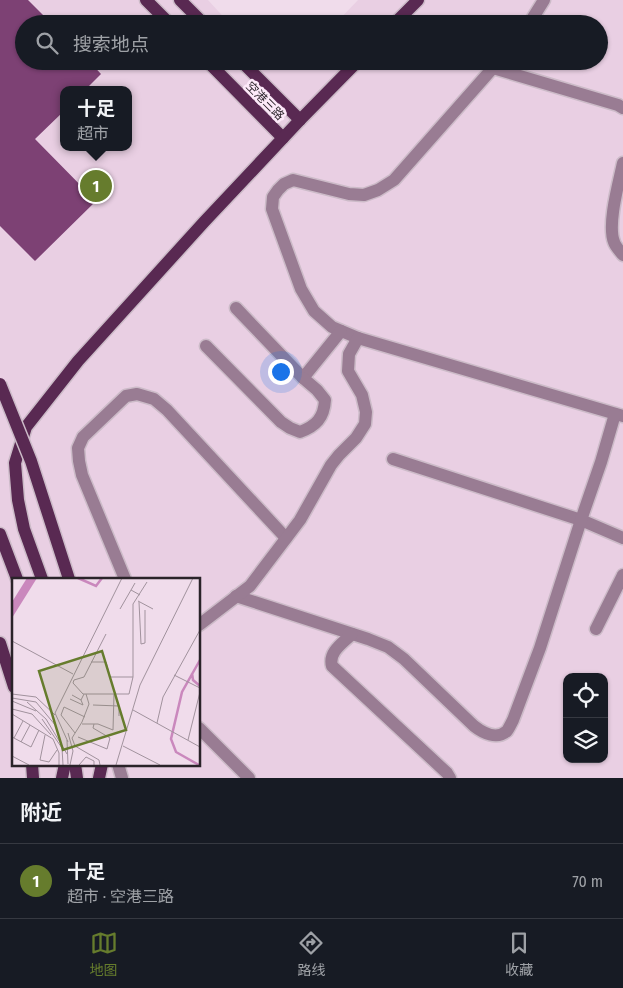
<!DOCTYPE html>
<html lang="zh">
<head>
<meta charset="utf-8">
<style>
	body { margin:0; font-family:"Fira Sans Condensed","Noto Sans SC",sans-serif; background:#20242c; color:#f1f3f6 }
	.controls { position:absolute; right:15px; bottom:15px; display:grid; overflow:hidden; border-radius:10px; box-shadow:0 1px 4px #0004 }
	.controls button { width:45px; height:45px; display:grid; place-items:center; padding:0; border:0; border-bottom:1px solid #363941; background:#171b24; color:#f1f3f6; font:25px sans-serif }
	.you { position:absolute; left:280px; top:371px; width:18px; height:18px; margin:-12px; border:4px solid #fff; border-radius:50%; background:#1a73e8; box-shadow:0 0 0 8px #1a73e833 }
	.badge { display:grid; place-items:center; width:32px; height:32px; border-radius:50%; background:#667c2d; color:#fff; font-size:16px; font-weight:700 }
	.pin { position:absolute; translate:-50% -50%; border:2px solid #fff; box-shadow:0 1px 5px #0006 }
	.popup { position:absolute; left:60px; top:86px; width:72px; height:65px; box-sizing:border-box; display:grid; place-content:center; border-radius:10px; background:#171b24; filter:drop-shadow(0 1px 4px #0005); font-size:16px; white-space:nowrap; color:#9ea1a6 }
	.popup b { font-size:19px; color:#f1f3f6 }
	.popup::after { content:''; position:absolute; left:50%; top:100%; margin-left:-10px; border:10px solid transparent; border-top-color:#171b24 }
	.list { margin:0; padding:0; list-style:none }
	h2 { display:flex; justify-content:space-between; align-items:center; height:65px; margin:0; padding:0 20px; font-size:21px }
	h2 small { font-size:16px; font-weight:400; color:#9ea1a6 }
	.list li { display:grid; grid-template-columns:32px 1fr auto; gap:15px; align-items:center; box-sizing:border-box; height:75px; padding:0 20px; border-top:1px solid #363941 }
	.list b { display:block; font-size:19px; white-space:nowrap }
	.list p { margin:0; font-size:16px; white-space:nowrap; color:#9ea1a6 }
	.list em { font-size:16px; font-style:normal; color:#9ea1a6 }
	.icon { flex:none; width:28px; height:28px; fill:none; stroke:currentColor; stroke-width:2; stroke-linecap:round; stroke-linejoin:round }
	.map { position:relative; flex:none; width:623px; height:778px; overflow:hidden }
	.search { position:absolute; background:#171b24; box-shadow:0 1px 4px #0004; left:15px; right:15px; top:15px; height:55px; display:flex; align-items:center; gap:12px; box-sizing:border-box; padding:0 18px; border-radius:28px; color:#9ea1a6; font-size:19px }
	.sheet { height:140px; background:#171b24 }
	nav { display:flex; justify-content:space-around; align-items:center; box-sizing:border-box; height:70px; border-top:1px solid #363941; background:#171b24; font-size:14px; color:#9ea1a6 }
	nav a { display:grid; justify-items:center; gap:2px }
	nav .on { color:#667c2d }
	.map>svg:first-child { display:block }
	.built { fill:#e9cfe3; fill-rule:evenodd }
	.building { fill:#7d4174 }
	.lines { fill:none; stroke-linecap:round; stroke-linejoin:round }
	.minor-casing { stroke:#ccbbc8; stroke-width:15 }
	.major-casing { stroke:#ccbbc8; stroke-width:15 }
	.minor { stroke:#997c93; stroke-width:12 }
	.major { stroke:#592952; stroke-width:12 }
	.major-bridge-casing { stroke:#ccbbc8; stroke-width:15; stroke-linecap:butt }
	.major-bridge { stroke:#592952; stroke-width:12 }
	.labels { text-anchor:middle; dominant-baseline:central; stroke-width:5; stroke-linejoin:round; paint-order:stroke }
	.street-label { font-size:12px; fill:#2a2329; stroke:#fde9f9 }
	.inset-river { fill:none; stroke:#ca88bd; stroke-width:2.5 }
	.inset-road { fill:none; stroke:#a1929d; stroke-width:1 }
	.view { fill:#667c2d; fill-opacity:0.15; stroke:#667c2d; stroke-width:2.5 }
	.inset-edge { fill:none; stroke:#2a2329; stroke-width:2.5 }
</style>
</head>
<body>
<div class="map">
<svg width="623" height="778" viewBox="0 0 623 778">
	<rect width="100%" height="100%" fill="#f0dceb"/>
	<path class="built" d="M0,0H208L230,24H24V61H265L273,70L296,63L298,61H599V24H335L358,0H623V778H0ZM64,90H128V147H64ZM14,579H199V764H14ZM567,677H604V759H567Z"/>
	<path class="building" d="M0,0H28L52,24H24V61H89L101,74L85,90H64V111L35,139L96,201L35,261L0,226Z"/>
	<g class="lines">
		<g class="minor-casing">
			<g id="minor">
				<path d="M529,24L544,0"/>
				<path d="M499,61L394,180L378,190L364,195L349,194L293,180L284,184L278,190L273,197L272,209L301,289L314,311L332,327L358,338L623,416"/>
				<path d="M493,68L618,105L623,108"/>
				<path d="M623,163C619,182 607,224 614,242C615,246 620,251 623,255"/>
				<path d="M236,308L303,378L341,331"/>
				<path d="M206,346L281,422L290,428L300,432C316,426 324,418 325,400L317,390L303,378"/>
				<path d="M393,459L581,520L623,538"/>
				<path d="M125,579L82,475L79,461L78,448L83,437L126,396L137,394L154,399L167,410L286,538"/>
				<path d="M236,596L368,639L388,647L404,659L474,726C483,733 497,740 507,731C509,728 511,724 513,720L540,648L581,520L601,462L615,414"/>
				<path d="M199,625L250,586L300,520L331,465L339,455L356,438L365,424L366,412L362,395L348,371L349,354L358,338"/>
				<path d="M596,629L623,575"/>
				<path d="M352,634C343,643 328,652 332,666L447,773L450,778"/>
				<path d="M199,728L249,778"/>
				<path d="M118,764L122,778"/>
			</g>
		</g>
		<g class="major-casing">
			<g id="major">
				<path d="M146,0L170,24"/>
				<path d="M180,0L204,24"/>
				<path d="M394,24L418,0"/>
				<path d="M207,61L283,138"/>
				<path d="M241,61L300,120"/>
				<path d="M0,534L17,579"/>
				<path d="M42,579L24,529L18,500L15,463L26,427L78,361L204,222L300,120L358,61"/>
				<path d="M0,643L14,687"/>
				<path d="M32,764L33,778"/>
				<path d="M75,764L77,778"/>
				<path d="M62,778L65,764"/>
				<path d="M99,778L102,764"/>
			</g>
		</g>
		<use href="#minor" class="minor"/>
		<use href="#major" class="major"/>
		<g class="major-bridge-casing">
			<path id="major-bridge" d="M0,384L31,461L69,579"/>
		</g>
		<use href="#major-bridge" class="major-bridge"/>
	</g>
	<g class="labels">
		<g class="street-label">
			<text transform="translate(265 101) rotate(45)">空港三路</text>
		</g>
	</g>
	<g transform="translate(12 578)">
		<rect width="188" height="188" fill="#f0dceb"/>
		<path d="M15,0H25L0,40V24Z" fill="#ca88bd"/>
		<path class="inset-river" d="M66,0L84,8L90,0M180,95L181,102L188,108M187,187L164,174L159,161L170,114L188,82"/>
		<path class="inset-road" d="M123,5L119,12L128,17M126,23L141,31M127,24L129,66L133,65V32M108,31L119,12M94,56L72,99L62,102L61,105L71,116H117L121,99V26L135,4M0,63L61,96M79,84H94L98,99H121M162,97L188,110M0,116L24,119L43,137M74,116L77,126L70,144L60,160L63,168L87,182L88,187M60,117L69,122L72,116M0,120L24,124L44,148M58,121L71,127L69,122M0,123L24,133M15,124L34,141L55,176M81,127L107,128V138M0,131L20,136L39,157M121,132L188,169M0,136L41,161L47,175V187M30,141L50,170L51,187M145,145L151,119L188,52M70,146H86L101,152L102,116M56,155L61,173L58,187M63,155L49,137L52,129L73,139M33,157L28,182L37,184L45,172M0,159L19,169L27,152M66,159L95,171L98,160L81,150L82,146M2,160L11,143M55,162L56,186M176,162L188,114M9,164L18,147M56,164L43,135L110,0M111,168L148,187M0,178L17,187M67,187L74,179L82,183V187M104,187L128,107L181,0"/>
		<path class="view" d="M90,73L114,152L51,172L27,93Z"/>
		<rect width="188" height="188" class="inset-edge"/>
	</g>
</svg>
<div class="controls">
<button><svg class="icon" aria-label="locate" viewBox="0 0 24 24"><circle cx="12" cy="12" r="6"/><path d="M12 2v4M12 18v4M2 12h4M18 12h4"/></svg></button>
<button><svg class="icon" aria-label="layers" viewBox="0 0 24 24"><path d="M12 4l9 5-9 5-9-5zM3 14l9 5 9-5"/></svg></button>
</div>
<div class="you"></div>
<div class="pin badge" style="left:96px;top:186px">1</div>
<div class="popup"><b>十足</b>超市</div>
<div class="search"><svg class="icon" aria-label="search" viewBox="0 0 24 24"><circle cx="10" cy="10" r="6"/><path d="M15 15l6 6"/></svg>搜索地点</div>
</div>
<section class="sheet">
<h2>附近<small></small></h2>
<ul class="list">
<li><span class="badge">1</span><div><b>十足</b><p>超市 · 空港三路</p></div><em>70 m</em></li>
</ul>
</section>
<nav>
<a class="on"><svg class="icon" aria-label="map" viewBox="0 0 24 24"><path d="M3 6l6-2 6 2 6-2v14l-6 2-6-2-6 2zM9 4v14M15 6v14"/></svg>地图</a>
<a><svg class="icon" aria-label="directions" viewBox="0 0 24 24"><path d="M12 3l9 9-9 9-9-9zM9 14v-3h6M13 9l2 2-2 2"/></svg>路线</a>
<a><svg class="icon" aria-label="saved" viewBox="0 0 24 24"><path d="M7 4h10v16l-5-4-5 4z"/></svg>收藏</a>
</nav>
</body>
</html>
